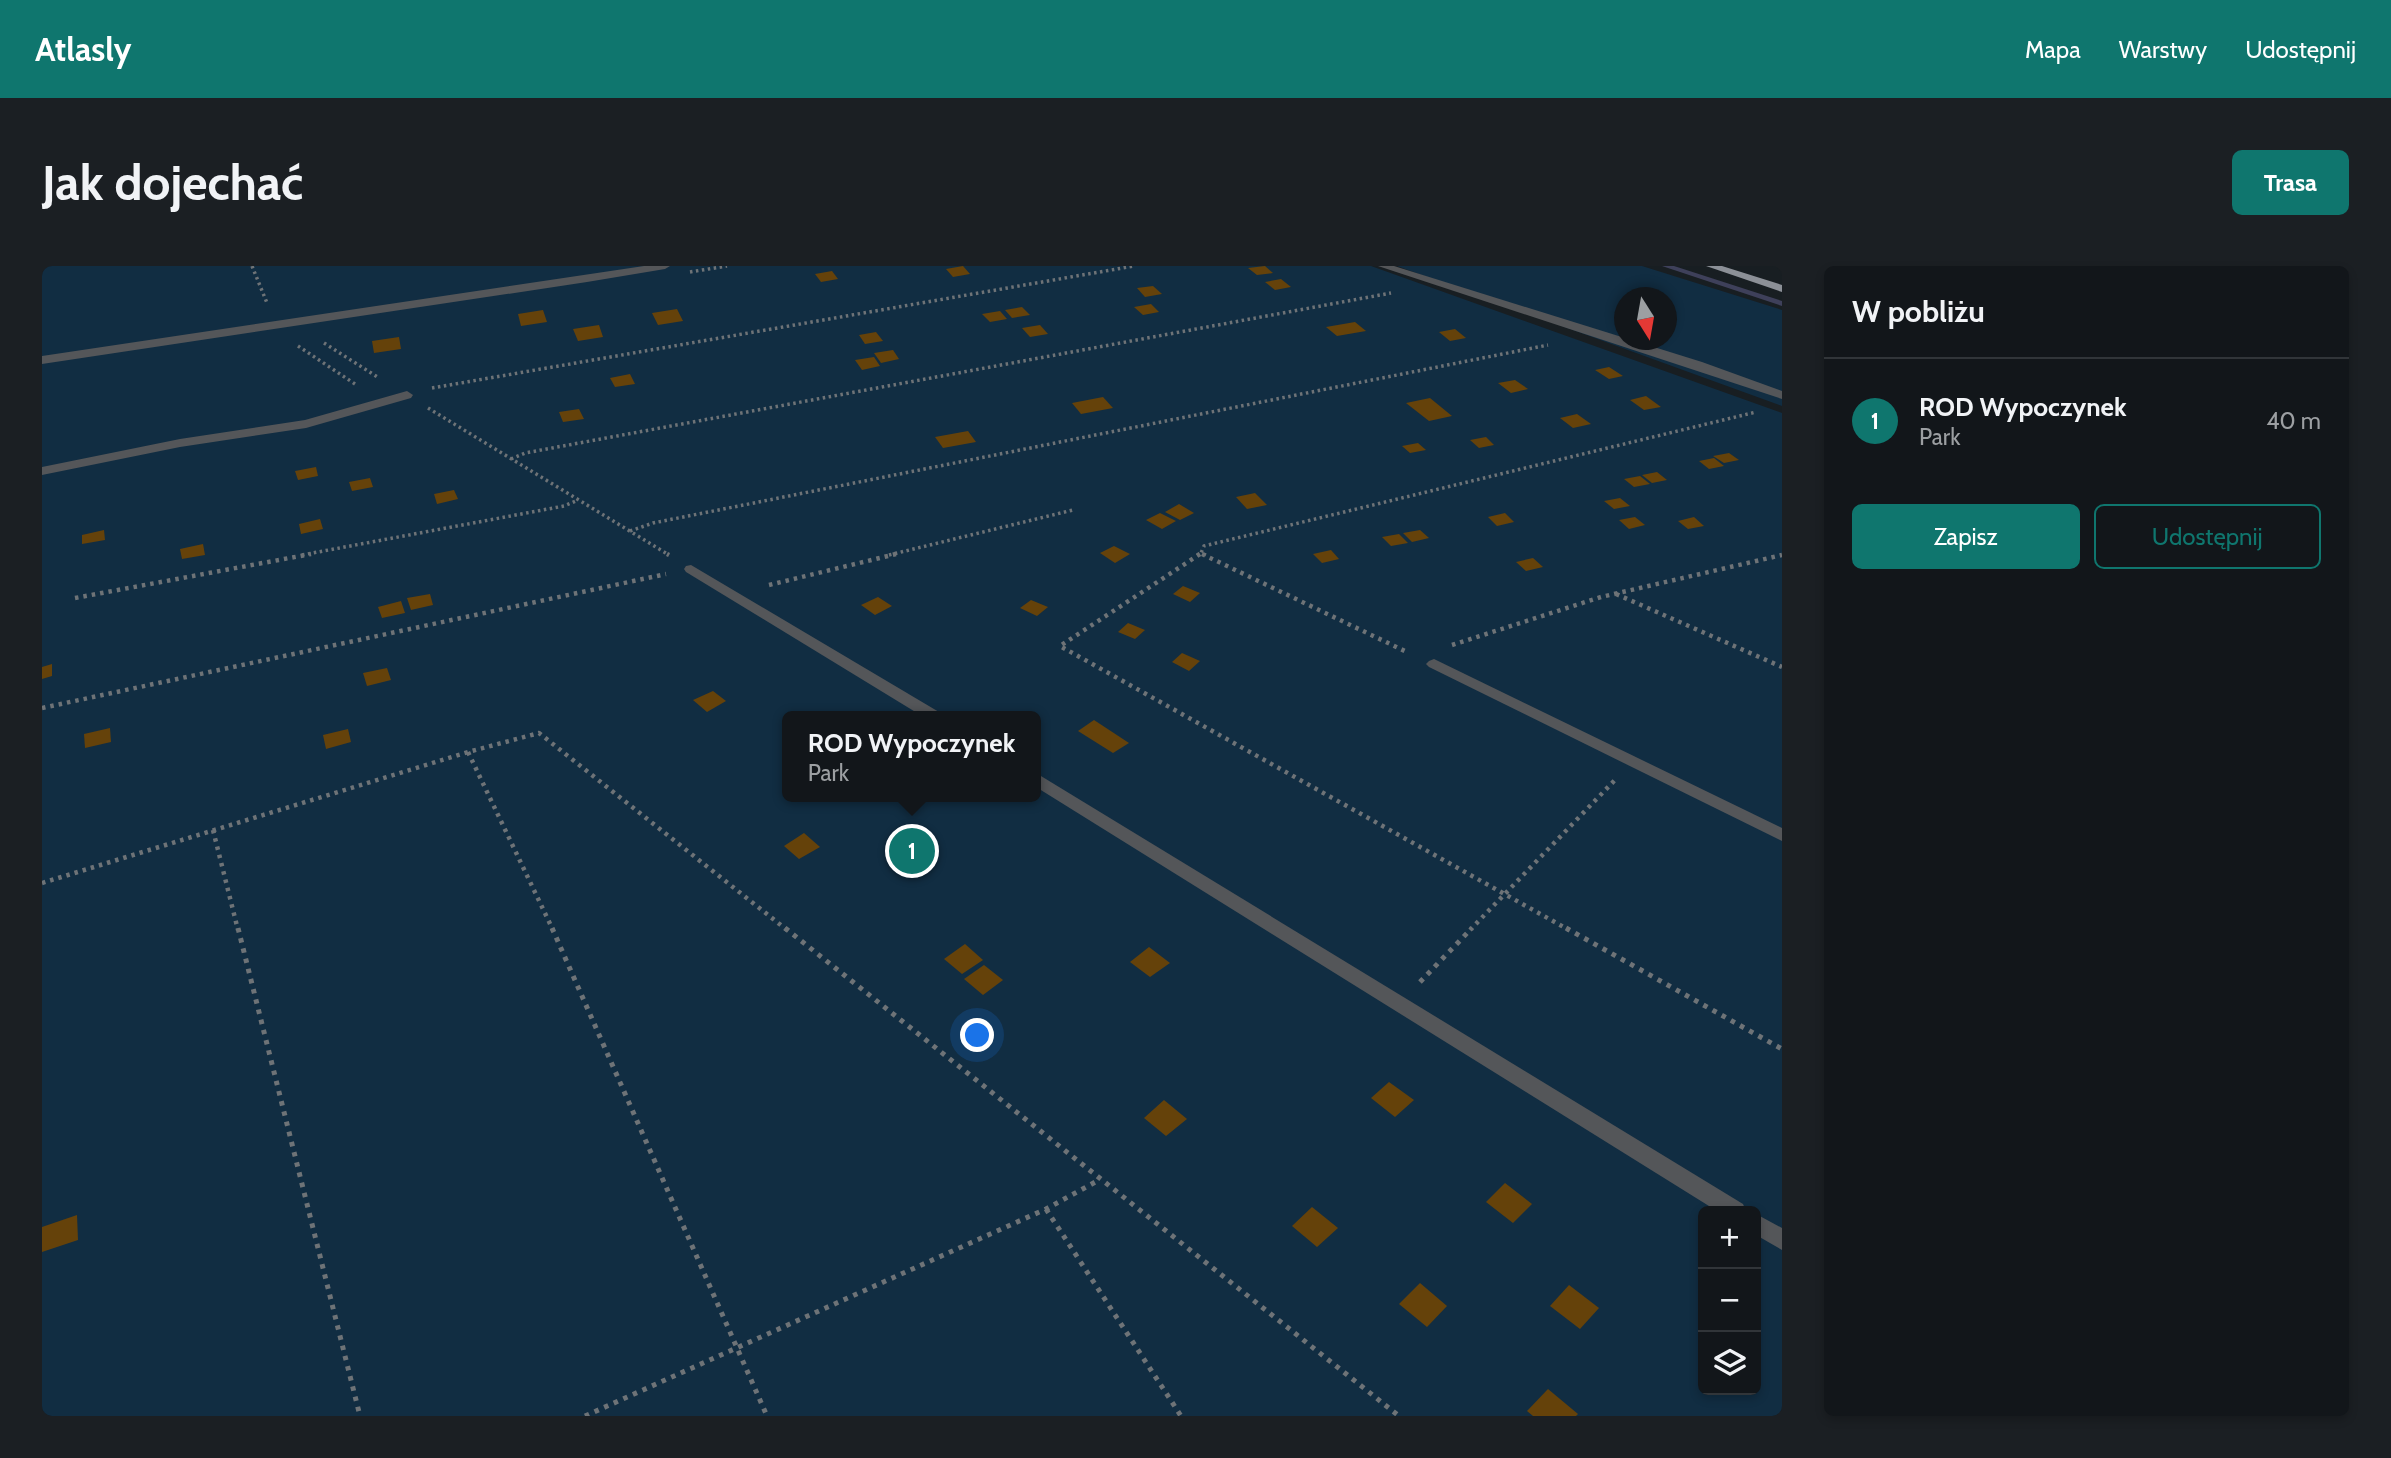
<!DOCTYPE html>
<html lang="pl">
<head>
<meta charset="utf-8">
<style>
	body { margin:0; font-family:Cabin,sans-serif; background:#1b1f23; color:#f1f3f6 }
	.controls { position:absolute; right:21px; bottom:21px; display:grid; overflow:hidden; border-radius:10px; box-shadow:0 4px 10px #0003 }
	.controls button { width:63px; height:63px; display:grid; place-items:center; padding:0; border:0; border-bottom:2px solid #313539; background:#12161a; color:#f1f3f6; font:35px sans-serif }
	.compass { position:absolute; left:1572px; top:21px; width:63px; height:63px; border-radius:50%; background:#12161a; box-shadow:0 4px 10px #0003; rotate:169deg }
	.you { position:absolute; left:936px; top:770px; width:24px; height:24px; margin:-18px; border:5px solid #fff; border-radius:50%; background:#1a73e8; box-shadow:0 0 0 10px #1a73e833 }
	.badge { display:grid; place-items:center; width:46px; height:46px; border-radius:50%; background:#0f766e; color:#fff; font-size:23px; font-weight:700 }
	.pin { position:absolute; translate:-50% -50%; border:4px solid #fff; box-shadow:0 2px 7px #0006 }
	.popup { position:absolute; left:740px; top:445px; width:259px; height:91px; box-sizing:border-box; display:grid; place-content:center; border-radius:10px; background:#12161a; filter:drop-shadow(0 2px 5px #0005); font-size:23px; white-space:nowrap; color:#9c9fa2 }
	.popup b { font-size:26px; color:#f1f3f6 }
	.popup::after { content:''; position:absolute; left:50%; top:100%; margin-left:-14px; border:14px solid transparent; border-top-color:#12161a }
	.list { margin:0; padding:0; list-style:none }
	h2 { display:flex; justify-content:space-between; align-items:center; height:91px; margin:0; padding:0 28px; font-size:30px }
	h2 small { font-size:23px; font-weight:400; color:#9c9fa2 }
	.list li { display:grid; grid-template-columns:46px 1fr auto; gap:21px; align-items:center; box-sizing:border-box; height:126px; padding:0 28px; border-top:2px solid #313539 }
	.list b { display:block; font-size:26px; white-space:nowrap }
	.list p { margin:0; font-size:23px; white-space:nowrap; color:#9c9fa2 }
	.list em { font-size:23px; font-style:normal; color:#9c9fa2 }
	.actions { display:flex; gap:14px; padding:21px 28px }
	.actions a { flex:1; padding:16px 0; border:2px solid #0f766e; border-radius:10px; text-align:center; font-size:24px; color:#0f766e }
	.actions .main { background:#0f766e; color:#fff }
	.icon { flex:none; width:38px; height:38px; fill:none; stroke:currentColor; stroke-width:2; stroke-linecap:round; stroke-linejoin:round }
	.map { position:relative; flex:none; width:1740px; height:1150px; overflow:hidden; border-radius:10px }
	header { display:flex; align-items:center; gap:42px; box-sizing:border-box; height:98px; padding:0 35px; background:#0f766e; color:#fff }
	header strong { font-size:33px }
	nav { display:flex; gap:38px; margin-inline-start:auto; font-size:24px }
	.intro { display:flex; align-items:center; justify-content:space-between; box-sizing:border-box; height:168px; padding:0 42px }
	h1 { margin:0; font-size:49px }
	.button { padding:18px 32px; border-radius:10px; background:#0f766e; color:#fff; font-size:24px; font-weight:700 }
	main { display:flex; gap:42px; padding:0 42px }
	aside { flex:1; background:#12161a; border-radius:10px; box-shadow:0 4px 10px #0003 }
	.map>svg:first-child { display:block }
	.green { fill:#112d42; fill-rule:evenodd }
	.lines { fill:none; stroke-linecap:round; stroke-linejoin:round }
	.stream { fill:#3e405a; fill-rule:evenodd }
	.building { fill:#65420a }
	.path-far2 { stroke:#6e7377; stroke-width:3.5; stroke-dasharray:2.5 3.5; stroke-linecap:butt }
	.path-far1 { stroke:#6e7377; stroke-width:4.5; stroke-dasharray:3.5 5; stroke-linecap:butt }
	.path { stroke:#6e7377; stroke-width:5; stroke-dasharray:4.5 6; stroke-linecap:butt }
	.minor { fill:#545659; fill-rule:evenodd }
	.major { fill:#8c9097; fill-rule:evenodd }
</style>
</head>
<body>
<header>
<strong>Atlasly</strong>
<nav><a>Mapa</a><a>Warstwy</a><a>Udostępnij</a></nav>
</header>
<div class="intro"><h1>Jak dojechać</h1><a class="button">Trasa</a></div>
<main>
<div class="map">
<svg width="1740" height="1150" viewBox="0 0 1740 1150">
	<rect width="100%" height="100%" fill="#181e22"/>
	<g class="green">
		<path d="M0,0H1329L1740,147V1150H0ZM746,450H994V531H746ZM1661,945H1714V1124H1661Z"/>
		<path d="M1355,0H1600L1740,44V140ZM1582,32H1624V74H1582Z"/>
	</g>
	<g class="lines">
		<path class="stream" d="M1620,0H1632L1740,35V40Z"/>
	</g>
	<g class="building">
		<path d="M921,0L928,8L911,11L904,3Z"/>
		<path d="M1223,0L1231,7L1215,9L1206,2Z"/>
		<path d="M790,5L796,13L779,16L773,8Z"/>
		<path d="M1239,13L1249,21L1233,24L1223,16Z"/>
		<path d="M1111,20L1120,28L1103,31L1095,22Z"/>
		<path d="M1109,38L1117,46L1101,49L1092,41Z"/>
		<path d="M980,41L988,49L970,52L963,44Z"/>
		<path d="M635,43L641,55L616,59L610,47Z"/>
		<path d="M501,44L505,56L479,60L476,48Z"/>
		<path d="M958,45L965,53L948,56L940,48Z"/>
		<path d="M1313,56L1324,65L1295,70L1284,61Z"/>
		<path d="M557,59L561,71L536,75L531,63Z"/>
		<path d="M998,59L1006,68L988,71L980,62Z"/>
		<path d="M1413,63L1424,72L1408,75L1397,66Z"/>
		<path d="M834,66L841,75L823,78L817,69Z"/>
		<path d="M357,71L359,83L332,87L330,75Z"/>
		<path d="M851,84L857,93L839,97L832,87Z"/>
		<path d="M832,91L838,100L820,104L813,94Z"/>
		<path d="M1567,101L1581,110L1567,113L1553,104Z"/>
		<path d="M588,108L593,118L573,121L568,112Z"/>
		<path d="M1473,114L1486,123L1469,127L1456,117Z"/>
		<path d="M1604,130L1619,141L1602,144L1588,134Z"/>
		<path d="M1061,131L1071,142L1039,148L1030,137Z"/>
		<path d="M1388,132L1410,150L1387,155L1364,137Z"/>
		<path d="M537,143L542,153L521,156L517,146Z"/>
		<path d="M1535,148L1549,158L1531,162L1518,152Z"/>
		<path d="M926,165L934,176L901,182L893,171Z"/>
		<path d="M1444,171L1452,179L1437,182L1428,174Z"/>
		<path d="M1376,177L1384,184L1368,187L1360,180Z"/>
		<path d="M1687,187L1697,194L1682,197L1671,190Z"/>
		<path d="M1672,192L1682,200L1667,203L1657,195Z"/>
		<path d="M274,201L276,210L256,214L253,205Z"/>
		<path d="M1615,206L1625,214L1610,217L1600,209Z"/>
		<path d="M1598,210L1608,218L1592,221L1582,213Z"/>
		<path d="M328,212L331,221L310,225L307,216Z"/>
		<path d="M412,224L416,233L395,238L392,228Z"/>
		<path d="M1213,227L1225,239L1205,243L1194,231Z"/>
		<path d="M1578,232L1588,240L1572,243L1562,235Z"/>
		<path d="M1137,238L1152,247L1138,254L1123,246Z"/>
		<path d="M1118,247L1134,255L1120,263L1104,254Z"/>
		<path d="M1463,247L1472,256L1455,260L1446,251Z"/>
		<path d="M1593,251L1603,259L1587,263L1577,254Z"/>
		<path d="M1652,251L1662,260L1646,263L1636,255Z"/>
		<path d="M278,253L281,263L259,268L257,258Z"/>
		<path d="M62,264L63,274L40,278V269Z"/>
		<path d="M1378,264L1387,272L1370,276L1361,267Z"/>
		<path d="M1357,268L1366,277L1349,280L1340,271Z"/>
		<path d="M161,278L163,289L140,293L138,283Z"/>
		<path d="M1072,280L1088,288L1073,297L1058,287Z"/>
		<path d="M1289,284L1297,293L1280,297L1271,288Z"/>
		<path d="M1491,292L1501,301L1484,305L1474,296Z"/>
		<path d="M1141,320L1158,327L1148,336L1131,328Z"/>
		<path d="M388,328L391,339L369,344L365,332Z"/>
		<path d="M836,331L850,340L833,349L819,339Z"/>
		<path d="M989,334L1006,341L995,350L978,342Z"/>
		<path d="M359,335L363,347L340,352L336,341Z"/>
		<path d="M1086,357L1103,364L1093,373L1076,366Z"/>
		<path d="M1140,387L1158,395L1147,405L1130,396Z"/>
		<path d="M10,398V410L0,413V401Z"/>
		<path d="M345,402L349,414L325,420L321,407Z"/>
		<path d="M671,425L684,435L665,446L651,434Z"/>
		<path d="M1052,454L1087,477L1071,487L1036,465Z"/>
		<path d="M68,462L69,476L43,482L42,468Z"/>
		<path d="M306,463L309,476L284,483L281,469Z"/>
		<path d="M762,567L778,581L757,593L742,580Z"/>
		<path d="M923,678L941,694L920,708L902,693Z"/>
		<path d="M1107,681L1128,697L1108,711L1088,696Z"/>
		<path d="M942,699L961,714L941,729L922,713Z"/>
		<path d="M1347,816L1372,834L1353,851L1329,832Z"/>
		<path d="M1122,834L1145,853L1124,870L1102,852Z"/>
		<path d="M1463,917L1490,938L1471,957L1444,936Z"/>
		<path d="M1270,941L1296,962L1275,981L1250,960Z"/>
		<path d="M35,949L36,974L0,986V961Z"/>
		<path d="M1378,1017L1405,1040L1385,1061L1357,1038Z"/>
		<path d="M1527,1019L1557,1042L1538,1063L1508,1040Z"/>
		<path d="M1506,1123L1536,1148L1534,1150H1491L1485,1145Z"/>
	</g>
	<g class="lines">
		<g class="path-far2">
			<path d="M210,0L225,37"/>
			<path d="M648,6L685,0"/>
			<path d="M282,77L337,112"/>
			<path d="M256,80L313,118"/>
			<path d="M390,122L1092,0"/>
			<path d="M386,142L627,289"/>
			<path d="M469,193L483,187L1349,27"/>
			<path d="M588,265L611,257L1506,79"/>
			<path d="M260,289L522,240L536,234"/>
			<path d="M847,289L1031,244"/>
			<path d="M1155,289L1159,287"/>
			<path d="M1164,289L1159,287L1162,280L1714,146"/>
		</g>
		<g class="path-far1">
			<path d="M625,288L627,289"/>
			<path d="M1158,288L1018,380L1527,664"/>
			<path d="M1160,288L1367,387"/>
			<path d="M727,319L854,288"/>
			<path d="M1574,328L1740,401"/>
			<path d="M33,332L269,288"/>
			<path d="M1410,379L1559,331L1740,289"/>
			<path d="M0,442L624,308"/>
			<path d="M426,486L511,664"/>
			<path d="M171,564L196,664"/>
			<path d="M0,617L426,486L497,467L745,664"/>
			<path d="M1428,664L1573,514"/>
		</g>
		<g class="path">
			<path d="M196,662L318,1150"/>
			<path d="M510,662L725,1150"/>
			<path d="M743,662L1357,1150"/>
			<path d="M1524,662L1740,783"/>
			<path d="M1378,716L1430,662"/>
			<path d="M1004,943L1139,1150"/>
			<path d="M543,1150L1004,943L1057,914"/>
		</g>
		<g class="minor">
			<path d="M602,0H628L623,3L545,16L0,98V90Z"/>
			<path d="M1336,0H1352L1660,96L1740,125V133Z"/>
			<path d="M365,125L371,129L369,132L264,162L138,181L0,209V201L138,173L263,154Z"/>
			<path d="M649,299L897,446L899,450H880L644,306L642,303L644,300Z"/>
			<path d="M1392,393L1740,562V575L1387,401L1384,398L1387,395Z"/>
			<path d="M994,507L1701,938L1704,945H1675L994,521Z"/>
			<path d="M1714,948L1740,962V984L1714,969Z"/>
		</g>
		<path class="major" d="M1664,0H1680L1740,19V26Z"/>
	</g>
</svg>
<div class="controls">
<button>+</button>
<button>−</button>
<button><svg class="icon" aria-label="layers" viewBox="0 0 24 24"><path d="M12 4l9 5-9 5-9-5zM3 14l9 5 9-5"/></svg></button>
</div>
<svg class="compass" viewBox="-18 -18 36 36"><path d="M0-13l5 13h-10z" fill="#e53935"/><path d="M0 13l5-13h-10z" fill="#9c9fa2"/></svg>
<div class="you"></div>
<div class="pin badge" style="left:870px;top:585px">1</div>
<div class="popup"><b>ROD Wypoczynek</b>Park</div>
</div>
<aside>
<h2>W pobliżu<small></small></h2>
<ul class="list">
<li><span class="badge">1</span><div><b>ROD Wypoczynek</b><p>Park</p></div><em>40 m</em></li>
</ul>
<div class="actions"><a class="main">Zapisz</a><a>Udostępnij</a></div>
</aside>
</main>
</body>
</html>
